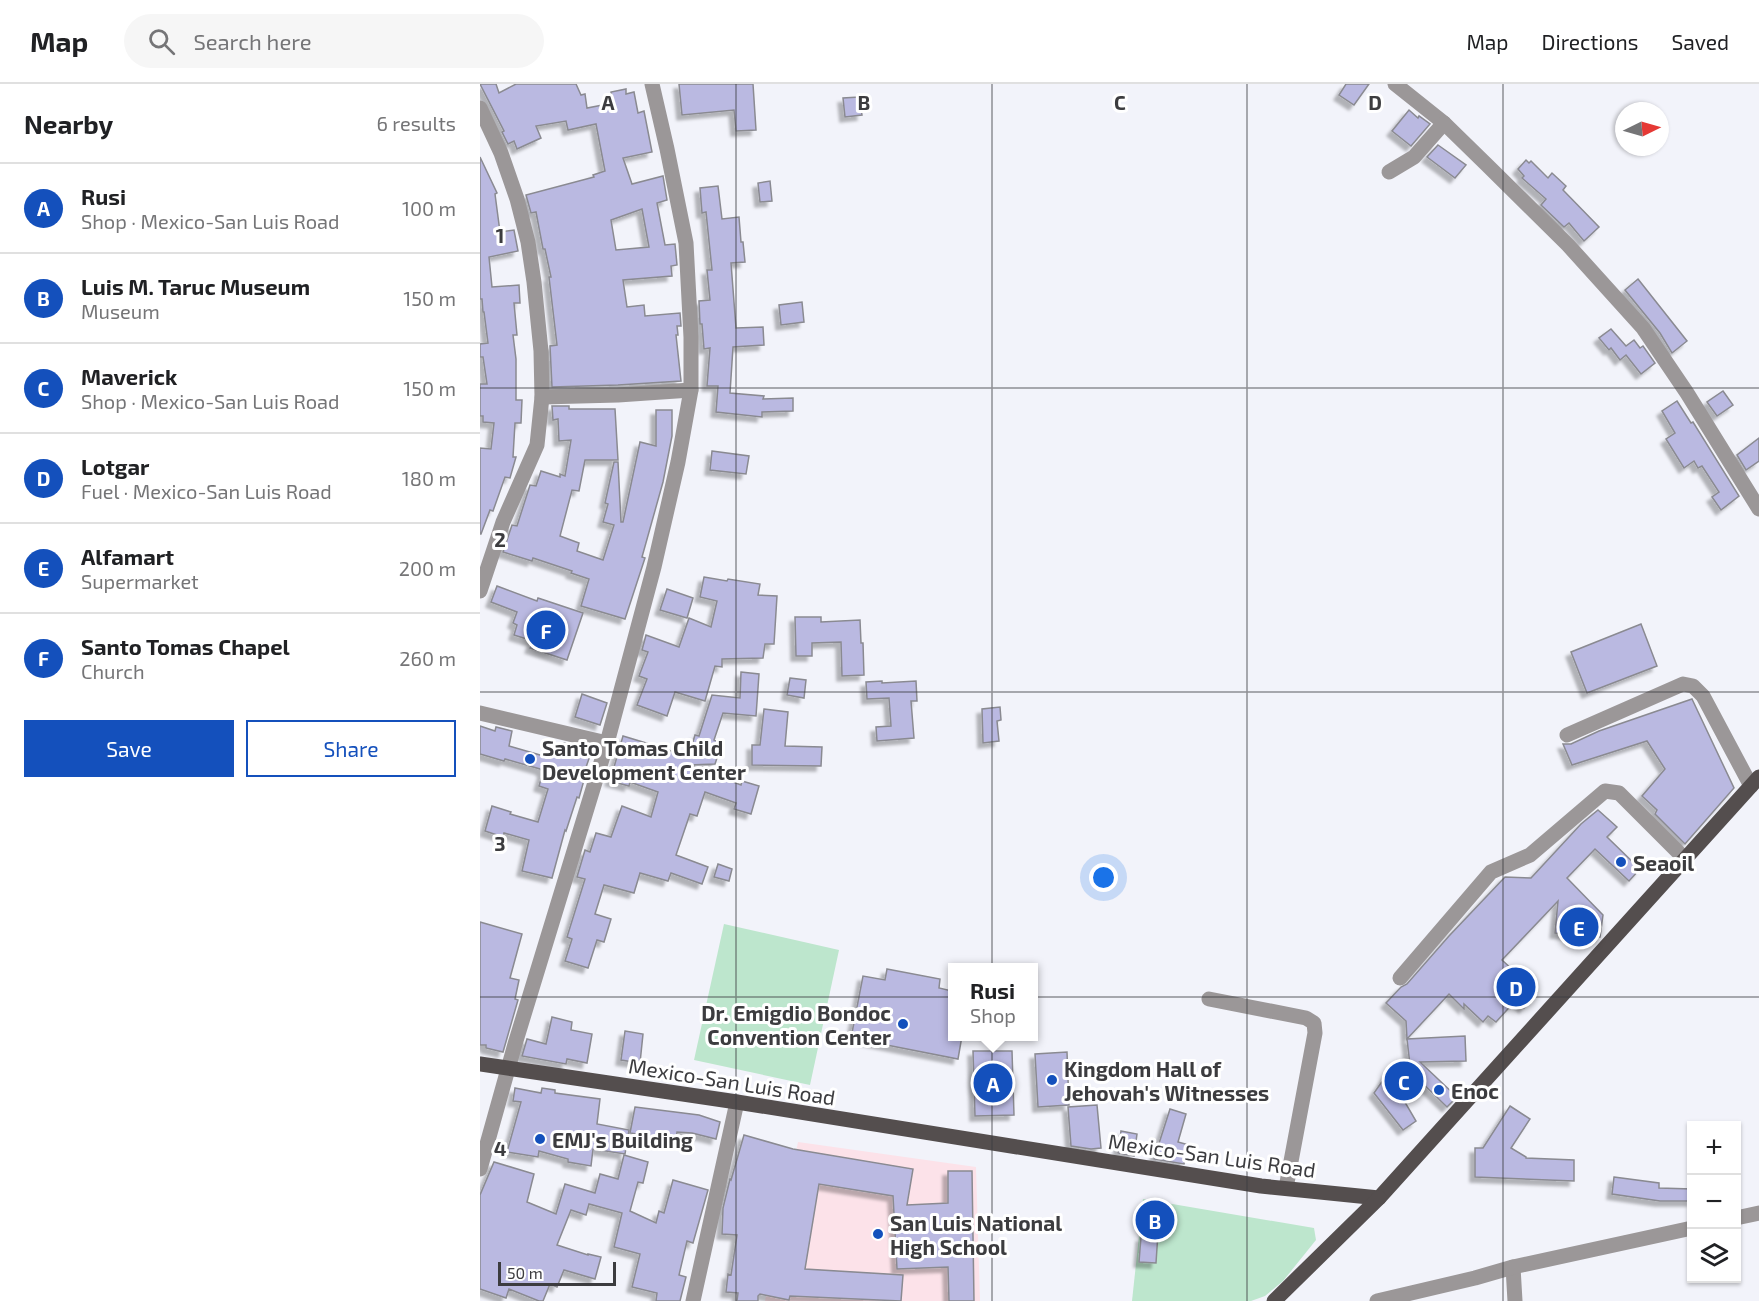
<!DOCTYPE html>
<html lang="en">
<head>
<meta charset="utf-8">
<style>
	body { margin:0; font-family:"Exo 2",sans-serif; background:#f6f6f6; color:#202124 }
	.controls { position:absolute; right:18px; bottom:18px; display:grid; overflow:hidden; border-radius:0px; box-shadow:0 2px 4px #0004 }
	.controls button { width:54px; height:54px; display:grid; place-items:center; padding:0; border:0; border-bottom:2px solid #e0e0e0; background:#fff; color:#202124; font:30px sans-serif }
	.compass { position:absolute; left:1135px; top:18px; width:54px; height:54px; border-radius:50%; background:#fff; box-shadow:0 2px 4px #0004; rotate:85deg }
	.scale { position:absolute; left:18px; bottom:15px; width:118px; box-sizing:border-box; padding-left:6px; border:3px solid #3c3c3f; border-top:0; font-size:16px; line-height:21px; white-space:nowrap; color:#3c3c3f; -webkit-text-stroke:4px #fff; paint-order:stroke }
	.you { position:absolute; left:624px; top:794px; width:21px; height:21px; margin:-15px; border:4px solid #fff; border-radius:50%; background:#1a73e8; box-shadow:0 0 0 9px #1a73e833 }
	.badge { display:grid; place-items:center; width:39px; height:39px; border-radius:50%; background:#1450bc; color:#fff; font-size:20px; font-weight:700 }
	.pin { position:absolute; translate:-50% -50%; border:3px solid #fff; box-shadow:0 2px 6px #0006 }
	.popup { position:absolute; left:468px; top:879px; width:90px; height:78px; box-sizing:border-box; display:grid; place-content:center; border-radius:0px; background:#fff; filter:drop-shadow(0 2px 4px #0005); font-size:20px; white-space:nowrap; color:#757577 }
	.popup b { font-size:22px; color:#202124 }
	.popup::after { content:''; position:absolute; left:50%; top:100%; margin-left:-12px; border:12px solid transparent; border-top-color:#fff }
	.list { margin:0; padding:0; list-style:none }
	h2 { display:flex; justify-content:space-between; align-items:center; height:78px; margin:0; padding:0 24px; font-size:26px }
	h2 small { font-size:20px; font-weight:400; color:#757577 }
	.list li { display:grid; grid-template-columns:39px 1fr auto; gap:18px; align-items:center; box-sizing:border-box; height:90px; padding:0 24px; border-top:2px solid #e0e0e0 }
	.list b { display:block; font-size:22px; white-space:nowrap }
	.list p { margin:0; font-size:20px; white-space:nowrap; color:#757577 }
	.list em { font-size:20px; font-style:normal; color:#757577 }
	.actions { display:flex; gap:12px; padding:18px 24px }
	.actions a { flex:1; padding:14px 0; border:2px solid #1450bc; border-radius:0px; text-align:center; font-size:21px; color:#1450bc }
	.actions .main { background:#1450bc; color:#fff }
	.icon { flex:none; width:33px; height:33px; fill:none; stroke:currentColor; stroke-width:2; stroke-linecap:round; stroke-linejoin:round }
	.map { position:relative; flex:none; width:1279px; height:1217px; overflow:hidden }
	header { display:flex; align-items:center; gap:36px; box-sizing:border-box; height:84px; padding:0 30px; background:#fff; border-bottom:2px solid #e0e0e0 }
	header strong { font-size:28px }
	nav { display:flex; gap:33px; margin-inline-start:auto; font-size:21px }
	.search { width:420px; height:54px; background:#f6f6f6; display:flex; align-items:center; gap:15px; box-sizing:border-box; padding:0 21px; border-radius:33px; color:#757577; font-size:22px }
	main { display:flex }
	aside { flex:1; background:#fff }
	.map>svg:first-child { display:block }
	.education { fill:#fce2e9 }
	.green { fill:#bde6cd }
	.building { fill:#bab9e1; stroke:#8a8a91; stroke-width:1.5; fill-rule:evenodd; filter:url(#shadow) }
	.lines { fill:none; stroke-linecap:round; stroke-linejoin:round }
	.minor { stroke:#9b9798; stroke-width:15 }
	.major { stroke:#544e4e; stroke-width:15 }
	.grid { fill:none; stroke:#3c3c3f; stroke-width:1.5; stroke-opacity:0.55 }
	.poi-dot { fill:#1450bc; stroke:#fff; stroke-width:2 }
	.labels { text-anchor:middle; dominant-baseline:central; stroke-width:6; stroke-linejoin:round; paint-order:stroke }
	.poi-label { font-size:21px; font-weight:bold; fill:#3c3c3f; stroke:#fff; text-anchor:start }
	.street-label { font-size:21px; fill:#3c3c3f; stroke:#fff }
	.grid-label { font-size:20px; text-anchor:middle; font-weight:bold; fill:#3c3c3f; stroke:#fff; stroke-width:6; stroke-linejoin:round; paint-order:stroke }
</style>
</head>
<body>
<header>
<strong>Map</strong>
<div class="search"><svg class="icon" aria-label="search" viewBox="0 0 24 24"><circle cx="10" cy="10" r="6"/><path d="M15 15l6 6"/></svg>Search here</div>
<nav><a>Map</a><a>Directions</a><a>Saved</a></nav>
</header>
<main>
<aside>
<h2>Nearby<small>6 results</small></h2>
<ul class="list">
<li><span class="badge">A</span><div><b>Rusi</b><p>Shop · Mexico-San Luis Road</p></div><em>100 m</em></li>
<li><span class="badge">B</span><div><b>Luis M. Taruc Museum</b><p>Museum</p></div><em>150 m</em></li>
<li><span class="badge">C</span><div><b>Maverick</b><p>Shop · Mexico-San Luis Road</p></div><em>150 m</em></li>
<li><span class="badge">D</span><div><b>Lotgar</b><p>Fuel · Mexico-San Luis Road</p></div><em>180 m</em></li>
<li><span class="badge">E</span><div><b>Alfamart</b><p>Supermarket</p></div><em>200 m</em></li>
<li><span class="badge">F</span><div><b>Santo Tomas Chapel</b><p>Church</p></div><em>260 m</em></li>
</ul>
<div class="actions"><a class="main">Save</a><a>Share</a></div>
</aside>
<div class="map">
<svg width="1279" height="1217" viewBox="0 0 1279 1217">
	<defs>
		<filter id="shadow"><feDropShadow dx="-5" dy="5" stdDeviation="1.5" flood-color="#0004"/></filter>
	</defs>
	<rect width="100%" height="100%" fill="#f2f3fa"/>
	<path class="education" d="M318,1058L496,1083L500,1217H285Z"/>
	<g class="green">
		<path d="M244,840L359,866L330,1001L214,976Z"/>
		<path d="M663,1115L834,1144L836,1156L803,1197L785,1212L771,1217H652Z"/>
	</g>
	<g class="building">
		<path d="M0,0H16L19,9L36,0H96L101,11L105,10L107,24L133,19L131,8L146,5V10L154,8L158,29L164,27L172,68L143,74L152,100L183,92L187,116L177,119L185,161L195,160L197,181L191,182L192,192L143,196L147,223L164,221L165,232L200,229L201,242H197L198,251H196L201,297L138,301L72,303L70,262L77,261L69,193H71L65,165H63L56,128L51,129L46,111L114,93L113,91L125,87L116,40L88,46L86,37L56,42L61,54L37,65L34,57L28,60L22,48L24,47ZM162,125L169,163L136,166L131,136Z"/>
		<path d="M199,0H273L276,46L256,47L254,26L202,31Z"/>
		<path d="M866,0H889L874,21L859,11Z"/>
		<path d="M379,13L382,31L365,33L363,14Z"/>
		<path d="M929,26L938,34L939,32L950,40L931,62L912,47Z"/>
		<path d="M958,61L986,81L975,94L947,73Z"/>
		<path d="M0,73L17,109L15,110L20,148L34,146L38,167L9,173L12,203L39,201L40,219H34L37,251H33L36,275V316H42L41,339H35L33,373H36L30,394L25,393L13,427L10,426L1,450H0V364L11,365L14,339L3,338V332H0V300H7L3,273H0V260L8,259L4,228H3L2,215H0Z"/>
		<path d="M1046,76L1049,79L1051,77L1068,94L1072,89L1086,102L1083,106L1119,143L1104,157L1089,139L1084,143L1061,121L1066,115L1042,94L1044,92L1038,85Z"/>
		<path d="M290,97L292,117L280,118L278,99Z"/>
		<path d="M238,102L242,135L259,133L261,158H263L265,178L251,179L256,244L283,243L284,261L253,263L250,309L284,312L283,315L313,314V327L282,328V333L236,328L238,302H227L230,264L224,265L222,240H220L219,217L230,216L227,186H232L226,128L222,129L220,104Z"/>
		<path d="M1158,195L1207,257L1192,269L1180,249L1145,206Z"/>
		<path d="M322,218L324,238L301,241L299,221Z"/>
		<path d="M1131,245L1146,262L1154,256L1160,264L1163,262L1175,279L1161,290L1146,271L1140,276L1131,264L1129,266L1119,254Z"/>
		<path d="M1243,307L1253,321L1237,332L1227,318Z"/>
		<path d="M1197,317L1211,339L1213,338L1259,412L1241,426L1232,413L1239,408L1222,382L1218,384L1214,377L1204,384L1186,355L1195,349L1182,327Z"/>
		<path d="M72,322H89V325H135L138,376H105L99,407L92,406L80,452L99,459L97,467L123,476L134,441L123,438L128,420L125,419L134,378H138L141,438H143L160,358L176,362V326H192V352L183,398L162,473L165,474L145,535L101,522L109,495L91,489L92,487L53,474L52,477L23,468L32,441L37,442L50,401L56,402L61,387L80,393V390L85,392L91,356L79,357L78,335L73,336Z"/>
		<path d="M1279,354V377L1266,386L1257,371Z"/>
		<path d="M232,367L269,372L266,390L230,386Z"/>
		<path d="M224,493L247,497L248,495L280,500L278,511L297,512L294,560H285L283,574L242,575V583L235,582L225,617L195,608L187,632L157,621L167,595L159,592L168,568L162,566L166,551L199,563L209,534L231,543L237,517L220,513Z"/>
		<path d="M17,502L57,517L58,514L103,529L87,576L50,564L53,557L34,551L37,541L33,539L37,528L11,518Z"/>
		<path d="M187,505L213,514L207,534L180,526Z"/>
		<path d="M315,533H341V538L380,536L381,559H383L384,591L362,592L361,558L332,559V572H316Z"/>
		<path d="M1161,540L1177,582L1107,609L1091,568Z"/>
		<path d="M261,588L279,590L276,632L243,629L234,656L242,659L235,680L209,681L233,688L232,690L261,701L262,697L279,702L271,730L254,725L256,719L225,708L217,732L210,730L196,771L228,783L222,800L191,789L188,797L160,789L154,809L124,801L115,830L131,835L124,858L117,856L108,884L85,877L92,855L87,853L105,795L97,793L105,766L110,768L116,749L131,753L142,722L171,733L178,708L150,698L149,702L130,697L143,652L186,665L208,674L215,651L219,652L232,611L260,614Z"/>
		<path d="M310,594L326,596L324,614L307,611Z"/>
		<path d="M402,597V599L436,597L437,617H431L434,654L397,657L396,643L411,642L409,614L387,615L386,598Z"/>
		<path d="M102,610L127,619L120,641L95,633Z"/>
		<path d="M1212,615L1254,704L1205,760L1175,730L1177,726L1162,712L1185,685L1167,657L1092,681L1083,660H1091L1119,647Z"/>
		<path d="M520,623L521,636L517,637L519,657L503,659L502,625Z"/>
		<path d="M284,625L308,628L305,662L342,663L341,682L272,681V661H280Z"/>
		<path d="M0,642L15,647L16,643L32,647L29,662L67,673L71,661L82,664L84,659L112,666L104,689H106L99,714L97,713L86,747L85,746L72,794L42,787L49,756L24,749L23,753L5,747L12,722L31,728L30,730L58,738L68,705L59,702L63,688L60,685L25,675L24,677L0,670Z"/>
		<path d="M1118,726L1137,743L1127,753L1160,785L1149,797L1115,765L1087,794L1123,831L1120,853L1075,849L1078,817L1022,876L1057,908L1044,924L1036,916L1016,938L1008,932L1003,938L984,920V925L969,910L927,955L926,937L906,919L921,903L927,900L969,852L1025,793L1051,794L1101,740Z"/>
		<path d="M238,780L252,785L249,797L234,793Z"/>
		<path d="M0,838L42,850L30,894L39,896L35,915L38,916L23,968L6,964V961H0Z"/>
		<path d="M407,885L460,895L459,904L472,907V952H482L478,975L371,954L383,892L405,896Z"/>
		<path d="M72,933L92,938L91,946L112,950L107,979L87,975L86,980L42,972L47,955L66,960Z"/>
		<path d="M145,947L163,950L160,979L141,976Z"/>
		<path d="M985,952L986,977L940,978L977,1013L967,1023L934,991L919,1008L936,1037L923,1046L894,1009L915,979L930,981L927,955Z"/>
		<path d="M493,967H532L534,1031L495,1032Z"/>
		<path d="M587,968L589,1021L558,1023L555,970Z"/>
		<path d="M35,1004L61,1009L62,1004L75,1006V1009L120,1015L117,1040L149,1046L145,1070L113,1065L111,1082L88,1078V1075L59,1067L58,1073L27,1068L41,1018L33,1017Z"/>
		<path d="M617,1021L621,1064L611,1065L591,1062L588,1023Z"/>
		<path d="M1030,1022L1050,1035L1031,1064L1046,1073V1074L1094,1076V1097L995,1093V1064H1003Z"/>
		<path d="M155,1023L219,1031L240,1038L236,1055L212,1049L197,1048L196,1056L150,1049Z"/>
		<path d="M690,1025L706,1030L698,1058L709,1061L704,1080L674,1075Z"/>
		<path d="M641,1047L657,1050L654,1072L638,1069Z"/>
		<path d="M264,1051L313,1065L433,1085L427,1121L468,1119V1087H492L494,1217H469L468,1183L417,1185L413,1112L339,1100L325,1185L423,1191L421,1217L310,1212L309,1216L280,1210L278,1212V1217H257L258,1209L246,1208L248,1190L251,1191L257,1151L242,1150L243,1124L250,1095L251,1096Z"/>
		<path d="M144,1071L168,1078L163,1099L158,1098L150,1127L176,1139L179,1127L184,1129L193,1096L228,1106L213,1159L207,1157L199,1191L206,1193L200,1217H176L177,1209L152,1203L160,1170L134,1163L142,1129L109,1120L106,1131L91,1126L77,1161L108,1171V1170L121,1173L115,1195L84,1186L77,1203L70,1200L63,1217H59L29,1205L26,1214L0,1205V1111L14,1078L54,1090L47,1118L76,1130L85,1100L115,1109L120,1090L138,1095Z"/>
		<path d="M1134,1093L1179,1099V1104L1212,1105V1117H1180L1132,1110Z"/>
		<path d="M665,1123H684V1149H678L676,1179L659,1178L661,1153H665Z"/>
	</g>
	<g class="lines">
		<g class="minor">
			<path d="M915,0L964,39L1007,81L1088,161L1163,244L1207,309L1279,425"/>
			<path d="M0,24L21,69L37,115L48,158L54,198L61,267L62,313L57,361L23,438L0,507"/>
			<path d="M909,88L934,73L964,39"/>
			<path d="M62,313L138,311L211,306"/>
			<path d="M0,629L127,659"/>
			<path d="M1087,651L1203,600L1213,602L1223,612L1271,702"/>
			<path d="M920,894L1011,788L1050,771L1125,707L1139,709L1205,775"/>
			<path d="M729,915L826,934L834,939L835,949L806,1104"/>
			<path d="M0,1085L35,960L127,659L174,483L198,378L211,306V253L206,159L187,65L172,0"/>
			<path d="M1256,1134L1279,1129"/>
			<path d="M1033,1183L1035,1217"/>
			<path d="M213,1217L257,1018"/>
			<path d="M897,1217L995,1194L1033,1183L1212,1144"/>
		</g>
		<g class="major">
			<path d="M0,980L257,1018L781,1102L899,1114L1279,693"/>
			<path d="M794,1217L899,1114"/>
		</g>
	</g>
	<path class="grid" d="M256,0V1217M512,0V1217M767,0V1217M1023,0V1217M0,304H1279M0,608H1279M0,913H1279"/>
	<g class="poi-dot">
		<circle cx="50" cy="675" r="6"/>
		<circle cx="1141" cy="778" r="6"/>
		<circle cx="423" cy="940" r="6"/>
		<circle cx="572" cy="996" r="6"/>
		<circle cx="959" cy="1006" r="6"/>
		<circle cx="60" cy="1055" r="6"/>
		<circle cx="398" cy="1150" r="6"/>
	</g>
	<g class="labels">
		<g class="poi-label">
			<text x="62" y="663">Santo Tomas Child<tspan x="62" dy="24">Development Center</tspan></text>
			<text x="1153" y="778">Seaoil</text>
			<text x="411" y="928" text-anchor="end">Dr. Emigdio Bondoc<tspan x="411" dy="24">Convention Center</tspan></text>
			<text x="584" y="984">Kingdom Hall of<tspan x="584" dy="24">Jehovah's Witnesses</tspan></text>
			<text x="971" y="1006">Enoc</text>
			<text x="72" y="1055">EMJ's Building</text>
			<text x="410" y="1138">San Luis National<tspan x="410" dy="24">High School</tspan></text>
		</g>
		<g class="street-label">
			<text transform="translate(252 997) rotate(9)">Mexico-San Luis Road</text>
			<text transform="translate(732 1071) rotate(8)">Mexico-San Luis Road</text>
		</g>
	</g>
	<g class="grid-label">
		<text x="128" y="26">A</text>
		<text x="384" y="26">B</text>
		<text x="640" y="26">C</text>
		<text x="895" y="26">D</text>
		<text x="20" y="159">1</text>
		<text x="20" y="463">2</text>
		<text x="20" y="767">3</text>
		<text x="20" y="1072">4</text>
	</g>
</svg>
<div class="controls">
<button>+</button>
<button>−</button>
<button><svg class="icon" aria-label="layers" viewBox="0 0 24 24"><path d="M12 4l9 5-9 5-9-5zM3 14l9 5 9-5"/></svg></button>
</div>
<svg class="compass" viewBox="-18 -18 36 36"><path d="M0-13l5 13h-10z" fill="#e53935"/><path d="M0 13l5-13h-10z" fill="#757577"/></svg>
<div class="scale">50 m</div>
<div class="you"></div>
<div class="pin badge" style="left:513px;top:999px">A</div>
<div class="popup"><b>Rusi</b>Shop</div>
<div class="pin badge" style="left:675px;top:1136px">B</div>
<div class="pin badge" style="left:924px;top:997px">C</div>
<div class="pin badge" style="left:1036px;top:903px">D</div>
<div class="pin badge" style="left:1099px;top:843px">E</div>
<div class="pin badge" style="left:66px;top:546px">F</div>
</div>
</main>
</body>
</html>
